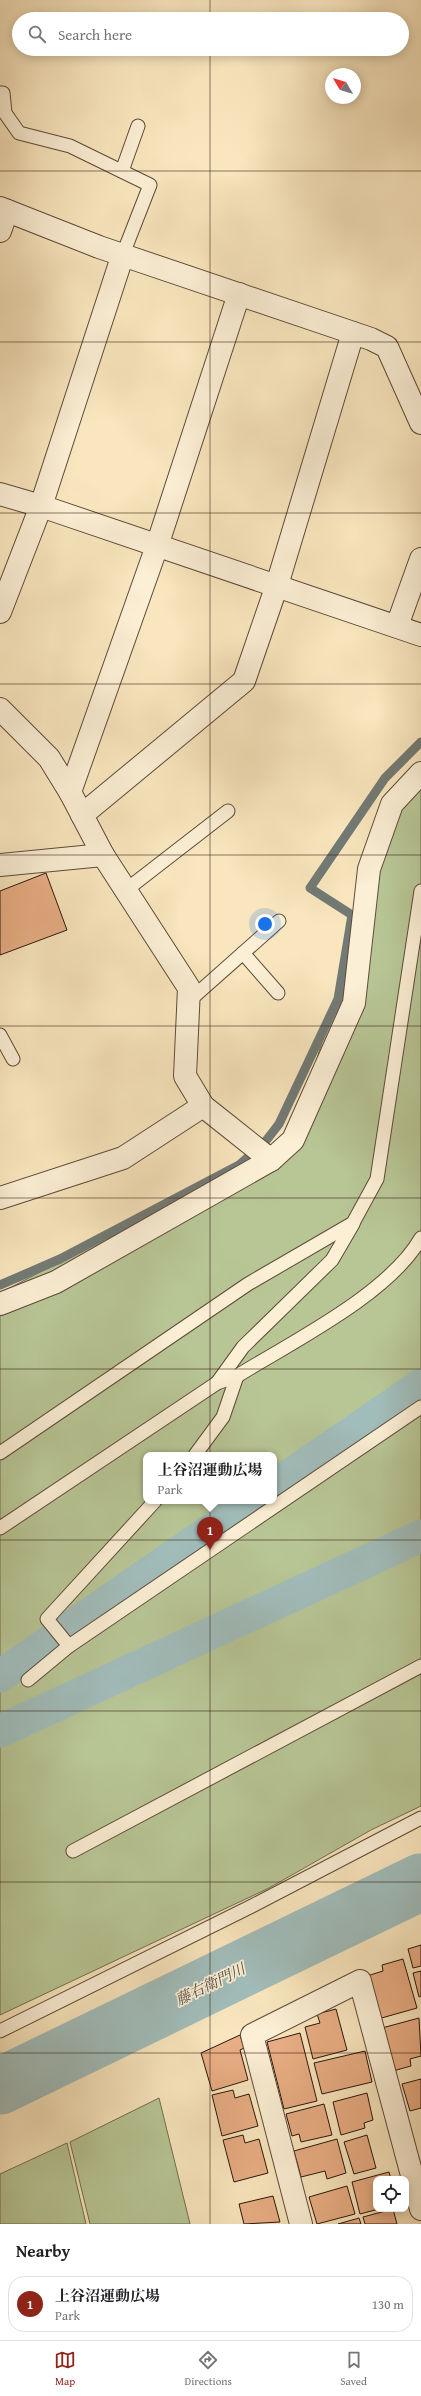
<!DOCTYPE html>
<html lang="en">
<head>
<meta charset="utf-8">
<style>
	body { margin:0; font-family:"Gentium Book Plus","Noto Serif JP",serif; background:#f6f6f6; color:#202124 }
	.controls { position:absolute; right:12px; bottom:12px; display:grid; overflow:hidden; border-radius:8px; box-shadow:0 2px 10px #0003 }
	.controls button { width:36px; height:36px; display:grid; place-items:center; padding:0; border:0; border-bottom:1px solid #e0e0e0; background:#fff; color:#202124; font:20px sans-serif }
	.compass { position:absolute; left:325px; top:68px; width:36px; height:36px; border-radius:50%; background:#fff; box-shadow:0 2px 10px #0003; rotate:308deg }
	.you { position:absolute; left:265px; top:924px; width:14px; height:14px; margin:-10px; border:3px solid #fff; border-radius:50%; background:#1a73e8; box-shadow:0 0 0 6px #1a73e833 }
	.badge { display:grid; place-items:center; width:26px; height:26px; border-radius:50%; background:#8f2418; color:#fff; font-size:13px; font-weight:700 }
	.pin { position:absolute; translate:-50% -33px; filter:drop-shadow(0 1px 2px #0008) }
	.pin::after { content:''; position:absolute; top:21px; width:14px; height:12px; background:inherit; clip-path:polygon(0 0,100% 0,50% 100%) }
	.popup { position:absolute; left:143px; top:1452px; width:134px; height:52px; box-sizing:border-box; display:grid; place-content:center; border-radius:8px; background:#fff; filter:drop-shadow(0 1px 3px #0005); font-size:13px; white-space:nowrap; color:#757577 }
	.popup b { font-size:15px; color:#202124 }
	.popup::after { content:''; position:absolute; left:50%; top:100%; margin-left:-8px; border:8px solid transparent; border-top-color:#fff }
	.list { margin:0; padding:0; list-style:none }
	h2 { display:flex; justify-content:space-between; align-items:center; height:52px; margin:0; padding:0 16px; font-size:17px }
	h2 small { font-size:13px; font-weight:400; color:#757577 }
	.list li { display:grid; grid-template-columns:26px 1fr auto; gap:12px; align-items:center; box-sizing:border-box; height:56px; margin:0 8px 8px; padding:0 8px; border:1px solid #e0e0e0; border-radius:16px }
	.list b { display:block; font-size:15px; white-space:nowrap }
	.list p { margin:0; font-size:13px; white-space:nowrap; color:#757577 }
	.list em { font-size:13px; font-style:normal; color:#757577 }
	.icon { flex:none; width:22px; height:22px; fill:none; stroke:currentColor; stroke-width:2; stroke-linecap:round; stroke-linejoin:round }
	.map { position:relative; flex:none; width:421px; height:2224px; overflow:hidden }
	.search { position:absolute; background:#fff; box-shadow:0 2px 10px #0003; left:12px; right:12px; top:12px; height:44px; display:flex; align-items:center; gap:10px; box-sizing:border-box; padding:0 14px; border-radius:22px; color:#757577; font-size:15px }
	.sheet { height:116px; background:#fff }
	nav { display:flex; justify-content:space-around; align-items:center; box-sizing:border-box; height:56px; border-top:1px solid #e0e0e0; background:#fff; font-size:11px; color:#757577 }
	nav a { display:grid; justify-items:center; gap:2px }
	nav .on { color:#8f2418 }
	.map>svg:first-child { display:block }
	.green { fill:#b8c696; stroke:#726e51; fill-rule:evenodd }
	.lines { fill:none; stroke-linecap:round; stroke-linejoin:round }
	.stream { stroke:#727a75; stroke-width:9 }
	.canal { stroke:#a1bdbb; stroke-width:33 }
	.river { stroke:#a1bdbb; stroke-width:57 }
	.building { fill:#e9ae85; stroke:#2b160c }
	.lane-casing { stroke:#5e4a38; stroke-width:15 }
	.street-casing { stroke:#5e4a38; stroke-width:24 }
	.lane { stroke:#fbefd5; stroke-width:13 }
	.street { stroke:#fbefd5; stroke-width:22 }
	.grid { fill:none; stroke:#2b160c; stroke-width:1; stroke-opacity:0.55 }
	.labels { text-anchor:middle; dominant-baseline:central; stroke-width:3.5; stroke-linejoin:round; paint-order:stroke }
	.water-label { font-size:15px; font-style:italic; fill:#545049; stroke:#fbefd5 }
</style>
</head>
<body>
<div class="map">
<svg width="421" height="2224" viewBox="0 0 421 2224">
	<rect width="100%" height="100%" fill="#f9e6be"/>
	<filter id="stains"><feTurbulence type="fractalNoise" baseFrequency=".005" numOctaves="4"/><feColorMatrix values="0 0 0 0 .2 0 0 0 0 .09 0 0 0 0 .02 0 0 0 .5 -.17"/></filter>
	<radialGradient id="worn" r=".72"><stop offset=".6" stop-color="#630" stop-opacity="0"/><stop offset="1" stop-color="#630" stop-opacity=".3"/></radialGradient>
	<g class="green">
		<path d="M421,772V1806L371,1830L269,1888L0,2015V1293L293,1140L392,804ZM146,1455H274V1501H146Z"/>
		<path d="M159,2098L190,2224H90L70,2142Z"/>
		<path d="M67,2143L86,2224H0V2174Z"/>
	</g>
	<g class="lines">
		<path class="stream" d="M0,1285L60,1259L239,1165L265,1142L279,1124L338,999L352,915L310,888L385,778L421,742"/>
		<g class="canal">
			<path d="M274,1486L421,1385"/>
			<path d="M0,1676L253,1501"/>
			<path d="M0,1731L421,1536"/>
		</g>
		<path class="river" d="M0,2086L421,1882"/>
	</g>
	<g class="building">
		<path d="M46,873L67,930L0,955V891Z"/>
		<path d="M421,1945V1966L413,1968L408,1949Z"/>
		<path d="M403,1959L417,2008L378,2019L367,1976L383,1971L382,1965Z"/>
		<path d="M421,1971V1996L419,1997L413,1973Z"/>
		<path d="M336,2009L347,2050L313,2059L305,2027L320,2023L317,2014Z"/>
		<path d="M419,2018L421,2056L410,2059L411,2066L393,2071L382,2028Z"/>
		<path d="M300,2033L317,2101L284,2109L267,2042Z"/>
		<path d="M240,2035L244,2048L240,2050L248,2080L212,2091L201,2053Z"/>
		<path d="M365,2051L372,2082L322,2094L314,2063Z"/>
		<path d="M421,2079V2108L410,2111L402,2084Z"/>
		<path d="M233,2090L235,2098L249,2094L258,2126L222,2136L212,2095Z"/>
		<path d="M367,2093L373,2120L364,2123L365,2128L341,2135L333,2102Z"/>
		<path d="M324,2104L332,2135L301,2142L299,2134L292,2136L286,2114Z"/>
		<path d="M243,2135L245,2143L259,2139L268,2173L234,2182L223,2140Z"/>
		<path d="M367,2135L376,2168L354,2174L344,2142Z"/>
		<path d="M337,2139L346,2173L327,2179L325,2171L301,2177L294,2151Z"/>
		<path d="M389,2172L391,2179H376V2209H379L360,2214L352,2182Z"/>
		<path d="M347,2186L355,2214L317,2224L309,2197Z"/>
		<path d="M273,2196L280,2222L244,2224L239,2204Z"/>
		<path d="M393,2209L397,2224H365L363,2217Z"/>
		<path d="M359,2218L361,2224H338Z"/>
	</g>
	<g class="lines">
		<g class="lane-casing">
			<g id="lane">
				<path d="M0,93H3L5,113L19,133L70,146L150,185L123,254"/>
				<path d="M122,171L138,126"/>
				<path d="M126,890L228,811"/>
				<path d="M243,953L278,993"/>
				<path d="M190,1000L279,921"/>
				<path d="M0,1035L13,1059"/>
				<path d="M217,1383L243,1347L332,1260L353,1224"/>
				<path d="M0,1453L248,1284L353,1223L377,1179L421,891"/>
				<path d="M195,1455L223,1417L237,1376"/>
				<path d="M0,1528L217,1383L237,1376C292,1342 389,1294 421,1238"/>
				<path d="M69,1646L47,1619L155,1501"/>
				<path d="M28,1680L69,1646L421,1407"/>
				<path d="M73,1851L421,1666"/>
				<path d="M0,2031L252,1906L421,1818"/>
			</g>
		</g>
		<g class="street-casing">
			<g id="street">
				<path d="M0,208L99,247L371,339L387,347L421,423"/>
				<path d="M0,231L7,211"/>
				<path d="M0,494L41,506L421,635"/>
				<path d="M0,612L41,506L123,254"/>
				<path d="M397,626L421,559"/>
				<path d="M0,709L49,758L70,792L103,855L189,988L185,1076L203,1106L271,1160"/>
				<path d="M70,792L157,546L239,294"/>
				<path d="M82,815L244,681L277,585L353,333"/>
				<path d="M0,865L103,855"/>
				<path d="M0,1198L123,1158L203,1106"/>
				<path d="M0,1304L56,1282L271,1160L293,1140L354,1003L369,869L392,804L421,773"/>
				<path d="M301,2224L252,2035L360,1981L421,2209"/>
			</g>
		</g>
		<use href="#lane" class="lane"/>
		<use href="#street" class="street"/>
	</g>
	<path class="grid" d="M210,0V19M210,49V2224M0,171H421M0,342H421M0,513H421M0,684H421M0,855H421M0,1026H421M0,1198H421M0,1369H421M0,1540H421M0,1711H421M0,1882H421M0,2053H421"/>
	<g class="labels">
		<g class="water-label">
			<text transform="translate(210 1984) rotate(-26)">藤右衛門川</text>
		</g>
	</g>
	<rect width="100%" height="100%" filter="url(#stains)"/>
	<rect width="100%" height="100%" fill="url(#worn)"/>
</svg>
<div class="controls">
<button><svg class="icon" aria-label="locate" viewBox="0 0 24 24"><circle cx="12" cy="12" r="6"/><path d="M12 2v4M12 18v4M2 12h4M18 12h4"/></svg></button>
</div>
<svg class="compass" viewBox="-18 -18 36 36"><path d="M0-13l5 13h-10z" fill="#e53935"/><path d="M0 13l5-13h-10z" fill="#757577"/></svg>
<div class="you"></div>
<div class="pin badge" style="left:210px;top:1550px">1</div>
<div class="popup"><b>上谷沼運動広場</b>Park</div>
<div class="search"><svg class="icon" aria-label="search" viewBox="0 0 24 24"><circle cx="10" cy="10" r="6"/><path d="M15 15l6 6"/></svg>Search here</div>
</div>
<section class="sheet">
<h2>Nearby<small></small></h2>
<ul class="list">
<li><span class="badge">1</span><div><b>上谷沼運動広場</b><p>Park</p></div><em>130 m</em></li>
</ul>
</section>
<nav>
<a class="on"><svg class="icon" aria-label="map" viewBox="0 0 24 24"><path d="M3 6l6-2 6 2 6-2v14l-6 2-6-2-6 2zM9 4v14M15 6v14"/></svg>Map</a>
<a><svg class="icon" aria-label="directions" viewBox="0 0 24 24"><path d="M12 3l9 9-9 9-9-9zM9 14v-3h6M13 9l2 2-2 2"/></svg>Directions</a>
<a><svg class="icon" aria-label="saved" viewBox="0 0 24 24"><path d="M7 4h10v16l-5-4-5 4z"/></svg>Saved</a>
</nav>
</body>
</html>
